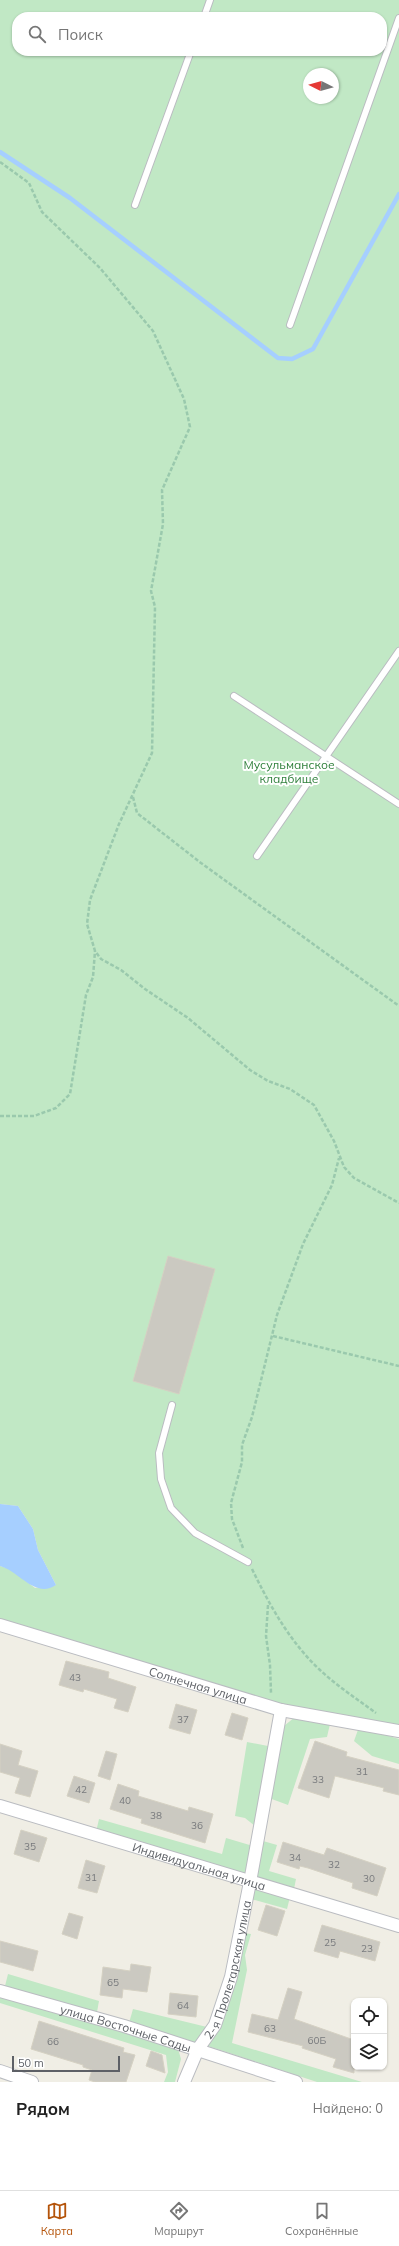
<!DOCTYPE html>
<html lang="ru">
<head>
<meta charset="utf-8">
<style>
	body { margin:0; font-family:Mulish,sans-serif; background:#f6f6f6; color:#222 }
	.controls { position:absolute; right:12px; bottom:12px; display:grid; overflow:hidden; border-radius:8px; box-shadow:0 1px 3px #0004 }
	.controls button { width:36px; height:36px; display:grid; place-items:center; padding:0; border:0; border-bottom:1px solid #e0e0e0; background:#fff; color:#222; font:20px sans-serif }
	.compass { position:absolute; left:303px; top:68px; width:36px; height:36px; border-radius:50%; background:#fff; box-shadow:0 1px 3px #0004; rotate:276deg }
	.scale { position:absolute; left:12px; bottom:10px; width:108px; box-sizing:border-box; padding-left:4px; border:2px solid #5d6066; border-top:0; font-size:11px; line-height:14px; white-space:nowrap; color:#5d6066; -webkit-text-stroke:3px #fff; paint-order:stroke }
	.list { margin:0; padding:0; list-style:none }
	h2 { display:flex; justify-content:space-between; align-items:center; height:52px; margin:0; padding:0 16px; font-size:17px }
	h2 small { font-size:13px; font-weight:400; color:#767676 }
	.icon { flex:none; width:22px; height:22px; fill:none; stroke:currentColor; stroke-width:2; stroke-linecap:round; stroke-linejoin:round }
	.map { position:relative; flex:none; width:399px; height:2082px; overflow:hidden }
	.search { position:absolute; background:#fff; box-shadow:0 1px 3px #0004; left:12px; right:12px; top:12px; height:44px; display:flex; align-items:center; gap:10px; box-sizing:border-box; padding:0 14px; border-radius:16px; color:#767676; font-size:15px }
	.sheet { height:108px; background:#fff }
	nav { display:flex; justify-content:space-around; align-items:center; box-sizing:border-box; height:56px; border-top:1px solid #e0e0e0; background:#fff; font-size:11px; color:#767676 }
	nav a { display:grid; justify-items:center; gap:2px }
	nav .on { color:#b45309 }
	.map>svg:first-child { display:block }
	.green { fill:#c1e8c5; fill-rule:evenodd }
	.water { fill:#a6cfff }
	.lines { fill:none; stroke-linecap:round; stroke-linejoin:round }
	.stream { stroke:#a6cfff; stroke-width:4.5 }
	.building { fill:#cbc9c1; stroke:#d5d1c3 }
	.lane-casing { stroke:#babcc1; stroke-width:8 }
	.street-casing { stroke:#babcc1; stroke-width:14 }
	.path { stroke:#9ac9ad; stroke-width:2.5; stroke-dasharray:4 2; stroke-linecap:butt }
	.lane { stroke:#fff; stroke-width:6 }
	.street { stroke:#fff; stroke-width:12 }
	.labels { text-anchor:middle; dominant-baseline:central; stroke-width:4; stroke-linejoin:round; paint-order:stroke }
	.number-label { font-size:10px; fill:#787a7d }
	.park-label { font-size:12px; fill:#31813d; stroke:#fff }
	.street-label { font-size:12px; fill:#5d6066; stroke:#fff }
</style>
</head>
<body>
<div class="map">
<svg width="399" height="2082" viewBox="0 0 399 2082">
	<rect width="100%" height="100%" fill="#f0eee5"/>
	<g class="green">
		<path d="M0,0H399V1731L281,1710L0,1625V1566L10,1569L35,1588L56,1585L38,1550L33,1529L18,1506L0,1504ZM17,17H382V51H17ZM309,74H333V98H309Z"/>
		<path d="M295,1717L330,1724L327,1737L310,1739L288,1805L269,1798L284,1726Z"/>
		<path d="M359,1727L399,1739V1764L372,1756L354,1741Z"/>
		<path d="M247,1742L268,1746L255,1826L245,1818L235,1816Z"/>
		<path d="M99,1819L222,1854L226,1838L253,1846L248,1870L244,1874L96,1832Z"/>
		<path d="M263,1841L277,1845L269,1871L296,1879L294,1889L257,1878Z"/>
		<path d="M256,1887L290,1897L287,1909L251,1899L253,1890Z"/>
		<path d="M243,1933L251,1934L245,1955L247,1970L232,2043L362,2082H317L208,2046Z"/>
		<path d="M8,1974L99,2001L97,2012L5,1986Z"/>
		<path d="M0,1996L97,2022L178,2049L181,2059L175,2082H164L168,2072L166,2055L0,2003Z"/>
		<path d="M133,2009L207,2027L196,2043H191L129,2023Z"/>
	</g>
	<path class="water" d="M0,1504L18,1506L33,1529L38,1550L56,1585C35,1599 19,1571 0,1566Z"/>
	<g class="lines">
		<path class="stream" d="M0,152L70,198L278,358L292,359L313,349L399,194"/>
	</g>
	<g class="building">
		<path d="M168,1256L215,1269L179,1394L133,1381Z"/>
		<path d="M66,1661L109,1672L108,1678L136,1687L128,1712L114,1708L117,1699L84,1689L83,1692L59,1685Z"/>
		<path d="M176,1704L197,1710L190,1734L169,1728Z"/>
		<path d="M232,1713L248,1718L242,1740L225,1735Z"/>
		<path d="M315,1741L347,1752L346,1756L399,1770V1795L383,1791L384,1788L335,1776L329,1798L298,1788Z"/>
		<path d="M0,1744L22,1751L18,1765L38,1771L30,1797L15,1793L20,1778L0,1772Z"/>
		<path d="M106,1751L117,1754L110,1780L98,1776Z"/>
		<path d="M74,1776L95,1783L89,1803L67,1796Z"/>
		<path d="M118,1784L139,1791L138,1796L188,1811L189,1807L213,1814L205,1843L141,1823L142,1819L110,1809Z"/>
		<path d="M21,1830L47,1838L39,1862L14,1854Z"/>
		<path d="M283,1842L324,1855L327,1848L386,1868L377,1896L352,1888L353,1883L308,1868L300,1866L299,1869L277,1862Z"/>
		<path d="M86,1860L105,1866L97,1893L78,1888Z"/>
		<path d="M266,1905L285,1911L277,1936L258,1930Z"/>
		<path d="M69,1913L83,1917L77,1939L62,1934Z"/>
		<path d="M322,1925L380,1942L375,1961L340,1951L338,1958L314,1951Z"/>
		<path d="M0,1941L38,1951L33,1971L0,1962Z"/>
		<path d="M131,1964L151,1967L147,1992L123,1989L122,1998L100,1995L103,1967L130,1971Z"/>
		<path d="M288,1988L302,1992L294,2019L354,2040V2073L333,2067L336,2059L302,2048L303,2046L248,2032L252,2014L278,2020Z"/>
		<path d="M170,1993L198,1996L196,2017L168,2014Z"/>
		<path d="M39,2021L124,2048L123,2052L135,2055L126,2082H95L89,2080L92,2070L83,2067V2065L31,2049Z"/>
		<path d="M151,2051L162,2055L165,2073L146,2066Z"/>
	</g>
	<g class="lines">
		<g class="lane-casing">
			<g id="lane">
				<path d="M204,17L210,0"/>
				<path d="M135,205L191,51"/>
				<path d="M290,325L399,18"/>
				<path d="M234,696L399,804"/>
				<path d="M257,856L399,651"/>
				<path d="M172,1405L159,1453L161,1479L171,1508L195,1533L248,1562"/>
			</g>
		</g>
		<g class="street-casing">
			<g id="street">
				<path id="s1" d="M0,1625L281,1710L399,1731"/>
				<path id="s2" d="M0,1806L399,1926"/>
				<path id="s3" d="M0,1991L124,2026L296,2082"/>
				<path d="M0,2071L32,2082"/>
				<path id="s4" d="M184,2082L198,2049L215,2025L231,1977L250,1882L281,1710"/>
			</g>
		</g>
		<g class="path">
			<path d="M0,162L29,183L42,212L100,268L153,331L184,399L190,427L162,490L163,524L151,591L155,607L152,753L119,824L90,900L87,924L95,951L101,959L121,970L145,989L188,1018L250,1070L268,1081L290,1089L314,1105L334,1141L344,1167L354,1178L399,1203"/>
			<path d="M133,797L137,813L201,863L399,1006"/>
			<path d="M0,1116H34L56,1108L70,1094L86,995L93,977L95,951"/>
			<path d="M273,1336L399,1366"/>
			<path d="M243,1548L232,1519L231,1503L242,1462V1445L252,1417L277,1315L303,1244L332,1185L339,1158"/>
			<path d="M252,1569C270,1606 290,1642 320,1670C337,1686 357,1699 376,1713"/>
			<path d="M268,1605L266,1636L270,1665L271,1693"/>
		</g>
		<use href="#lane" class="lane"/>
		<use href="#street" class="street"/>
	</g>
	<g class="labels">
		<g class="number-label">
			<text x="75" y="1677">43</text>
			<text x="183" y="1719">37</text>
			<text x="362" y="1771">31</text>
			<text x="318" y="1779">33</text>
			<text x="81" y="1789">42</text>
			<text x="125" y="1800">40</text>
			<text x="156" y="1815">38</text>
			<text x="197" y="1825">36</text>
			<text x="30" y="1846">35</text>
			<text x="295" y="1857">34</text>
			<text x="334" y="1864">32</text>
			<text x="91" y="1877">31</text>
			<text x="369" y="1878">30</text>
			<text x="330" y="1942">25</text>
			<text x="367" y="1948">23</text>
			<text x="113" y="1982">65</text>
			<text x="183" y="2005">64</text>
			<text x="270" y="2028">63</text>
			<text x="317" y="2040">60Б</text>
			<text x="53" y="2041">66</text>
		</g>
		<g class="park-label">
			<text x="289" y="764">Мусульманское<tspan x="289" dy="14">кладбище</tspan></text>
		</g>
		<g class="street-label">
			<text stroke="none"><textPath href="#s1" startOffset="207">Солнечная улица</textPath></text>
			<text stroke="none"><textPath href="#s2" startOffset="208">Индивидуальная улица</textPath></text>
			<text stroke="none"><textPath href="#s4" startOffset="122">2-я Пролетарская улица</textPath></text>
			<text stroke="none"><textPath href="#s3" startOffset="131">улица Восточные Сады</textPath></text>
		</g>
	</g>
</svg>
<div class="controls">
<button><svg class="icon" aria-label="locate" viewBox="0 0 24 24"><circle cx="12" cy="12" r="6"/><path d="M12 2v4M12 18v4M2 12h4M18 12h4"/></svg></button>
<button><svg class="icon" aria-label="layers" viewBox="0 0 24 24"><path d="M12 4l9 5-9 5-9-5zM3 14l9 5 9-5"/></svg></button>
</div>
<svg class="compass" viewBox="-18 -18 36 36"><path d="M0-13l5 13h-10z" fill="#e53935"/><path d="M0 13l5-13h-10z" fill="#767676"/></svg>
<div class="scale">50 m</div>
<div class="search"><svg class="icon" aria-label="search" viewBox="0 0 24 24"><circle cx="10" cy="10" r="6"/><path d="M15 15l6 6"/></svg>Поиск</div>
</div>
<section class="sheet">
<h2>Рядом<small>Найдено: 0</small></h2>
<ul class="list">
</ul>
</section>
<nav>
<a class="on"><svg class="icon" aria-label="map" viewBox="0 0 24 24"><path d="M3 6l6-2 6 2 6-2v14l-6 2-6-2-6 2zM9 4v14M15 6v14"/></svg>Карта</a>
<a><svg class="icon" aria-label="directions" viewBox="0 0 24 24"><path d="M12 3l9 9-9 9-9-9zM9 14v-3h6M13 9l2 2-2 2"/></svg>Маршрут</a>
<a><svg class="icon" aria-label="saved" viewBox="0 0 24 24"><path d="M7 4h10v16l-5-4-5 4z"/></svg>Сохранённые</a>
</nav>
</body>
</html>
